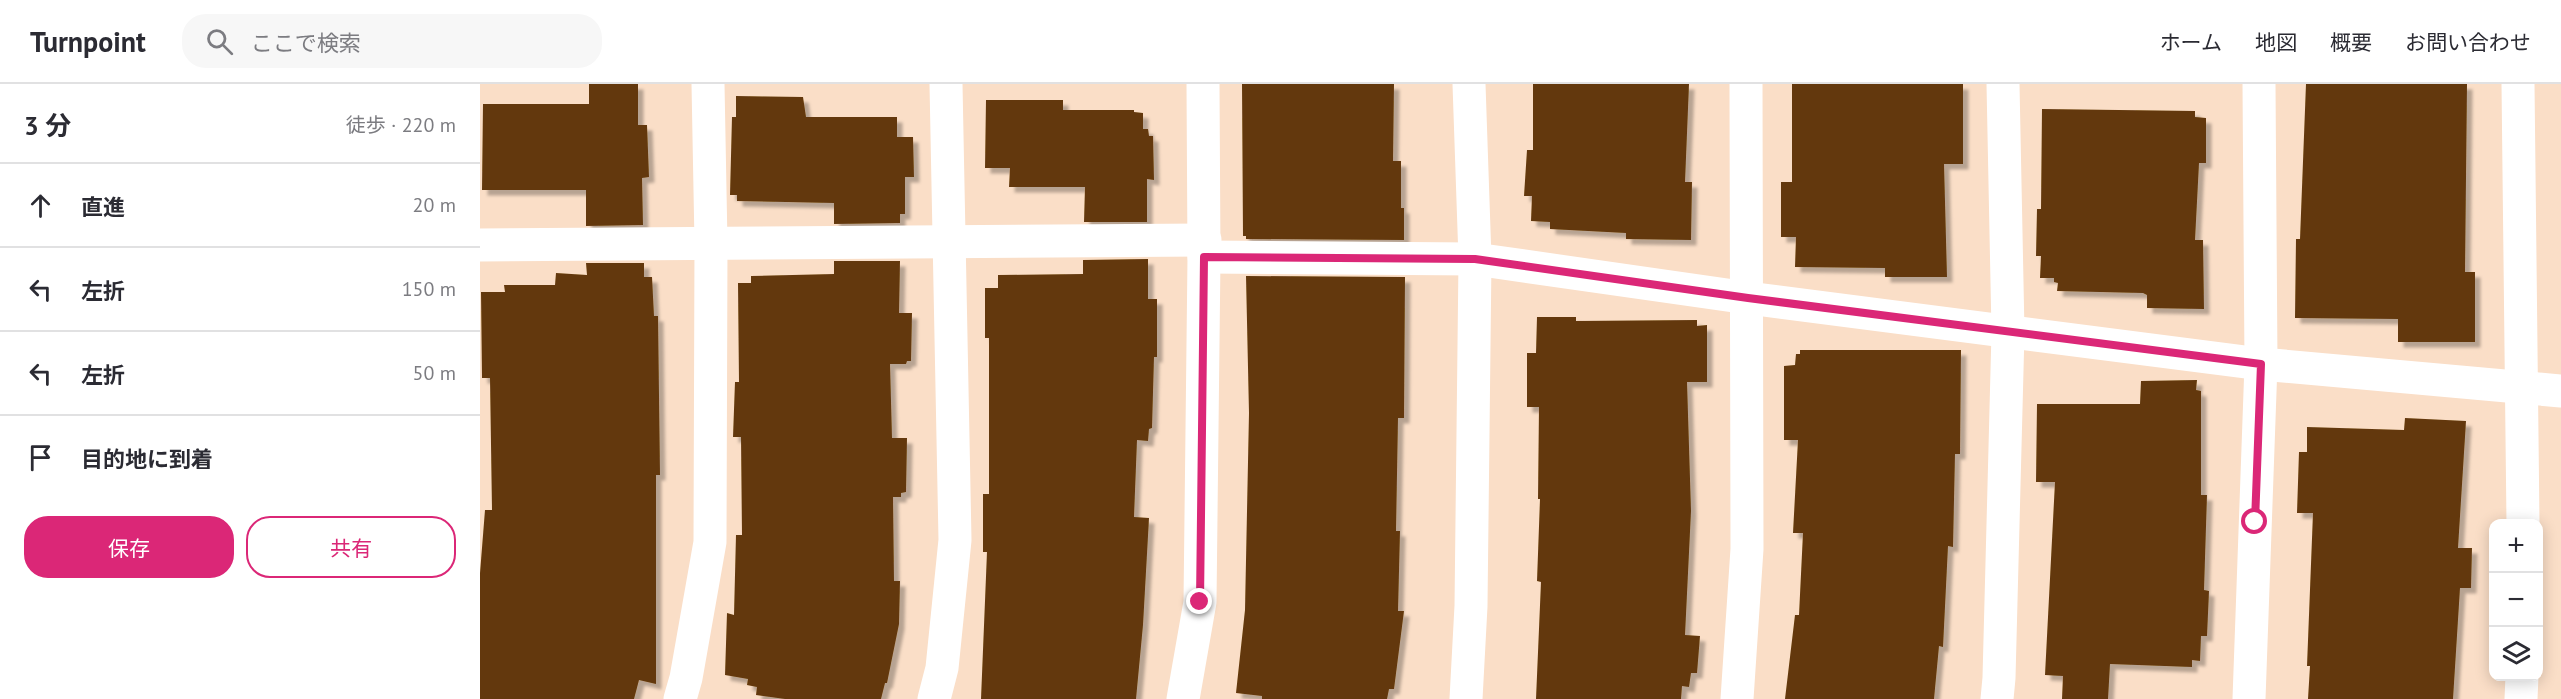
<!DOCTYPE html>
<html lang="ja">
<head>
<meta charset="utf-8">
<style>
	body { margin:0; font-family:"PT Sans","Noto Sans JP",sans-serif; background:#f7f7f7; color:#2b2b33 }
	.controls { position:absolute; right:18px; bottom:18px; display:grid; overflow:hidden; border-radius:12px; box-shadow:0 3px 15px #0003 }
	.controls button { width:54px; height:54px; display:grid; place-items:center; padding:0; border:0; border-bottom:2px solid #e1e1e2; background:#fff; color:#2b2b33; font:30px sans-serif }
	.stop { position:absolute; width:18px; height:18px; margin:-14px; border:4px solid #db2777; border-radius:50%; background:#fff }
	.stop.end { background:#db2777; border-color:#fff; box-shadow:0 2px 6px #0008 }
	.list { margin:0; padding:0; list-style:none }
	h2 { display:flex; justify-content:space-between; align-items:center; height:78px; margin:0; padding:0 24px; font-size:26px }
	h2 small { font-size:20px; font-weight:400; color:#7c7c81 }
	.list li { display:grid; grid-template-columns:39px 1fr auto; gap:18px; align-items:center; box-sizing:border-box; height:84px; padding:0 24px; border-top:2px solid #e1e1e2 }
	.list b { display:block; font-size:22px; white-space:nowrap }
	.list em { font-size:20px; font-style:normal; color:#7c7c81 }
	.actions { display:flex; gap:12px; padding:18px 24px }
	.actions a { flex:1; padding:14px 0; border:2px solid #db2777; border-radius:24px; text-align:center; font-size:21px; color:#db2777 }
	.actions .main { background:#db2777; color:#fff }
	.icon { flex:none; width:33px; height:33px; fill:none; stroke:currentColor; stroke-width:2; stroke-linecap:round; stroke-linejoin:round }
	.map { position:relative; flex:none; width:2081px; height:615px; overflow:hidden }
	header { display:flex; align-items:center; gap:36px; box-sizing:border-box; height:84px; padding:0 30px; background:#fff; border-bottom:2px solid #e1e1e2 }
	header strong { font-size:28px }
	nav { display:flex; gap:33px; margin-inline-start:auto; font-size:21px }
	.search { width:420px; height:54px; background:#f7f7f7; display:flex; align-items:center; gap:15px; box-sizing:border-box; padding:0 21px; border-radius:24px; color:#7c7c81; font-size:22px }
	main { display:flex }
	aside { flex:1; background:#fff }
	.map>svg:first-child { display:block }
	.building { fill:#633909; filter:url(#shadow) }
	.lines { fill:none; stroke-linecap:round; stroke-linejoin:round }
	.pedestrian { stroke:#fff; stroke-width:33 }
	.minor { stroke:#fff; stroke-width:33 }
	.route { stroke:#db2777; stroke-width:8 }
</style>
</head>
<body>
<header>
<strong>Turnpoint</strong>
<div class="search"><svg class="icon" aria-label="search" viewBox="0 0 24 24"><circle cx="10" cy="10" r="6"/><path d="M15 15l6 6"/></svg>ここで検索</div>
<nav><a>ホーム</a><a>地図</a><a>概要</a><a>お問い合わせ</a></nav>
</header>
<main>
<aside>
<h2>3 分<small>徒歩 · 220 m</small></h2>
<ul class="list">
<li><svg class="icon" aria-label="ahead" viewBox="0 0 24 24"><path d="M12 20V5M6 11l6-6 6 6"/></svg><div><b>直進</b></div><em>20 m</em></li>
<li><svg class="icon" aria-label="left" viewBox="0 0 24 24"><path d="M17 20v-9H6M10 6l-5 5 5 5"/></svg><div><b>左折</b></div><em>150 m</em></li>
<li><svg class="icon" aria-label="left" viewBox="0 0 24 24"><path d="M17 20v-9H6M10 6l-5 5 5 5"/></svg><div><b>左折</b></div><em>50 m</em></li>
<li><svg class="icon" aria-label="arrive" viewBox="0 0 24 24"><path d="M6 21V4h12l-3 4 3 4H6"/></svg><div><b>目的地に到着</b></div></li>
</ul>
<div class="actions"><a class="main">保存</a><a>共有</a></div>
</aside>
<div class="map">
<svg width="2081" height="615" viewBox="0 0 2081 615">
	<defs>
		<filter id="shadow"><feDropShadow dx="5.5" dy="5.5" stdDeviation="1.5" flood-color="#0004"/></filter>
	</defs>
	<rect width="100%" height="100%" fill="#fadec7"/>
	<g class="building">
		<path d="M109,0H158V41H167L169,93L162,94L163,141L106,142V106H2L3,20H109Z"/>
		<path d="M762,0H914L913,77H921V124H924V156L766,155V152H763Z"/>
		<path d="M1053,0H1209L1205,98H1212L1211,156L1146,155V149L1070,145V138L1051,137L1052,112H1044L1047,66H1053Z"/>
		<path d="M1312,0H1483V80H1464L1467,193H1405V184L1315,183L1316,153H1301V98H1312Z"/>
		<path d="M1826,0H1987L1985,188H1995V258H1918V235L1815,234L1816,155H1820Z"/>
		<path d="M256,12L323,13L326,33H417V53H433L434,93H425V130H420V139L354,140V119L257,117V111H250L252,33H256Z"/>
		<path d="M506,16H583V26H654V28L663,29V45H668L669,52H673L674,96L667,95V138H604L605,103H529L530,84H505Z"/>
		<path d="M1562,25L1715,27V33L1726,34V79H1719L1715,156H1723L1724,225L1667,224V211L1663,209L1577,207L1578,199L1574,198V194H1560L1561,172H1556L1557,125H1561Z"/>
		<path d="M668,175V215H677V273H674L672,344L669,345L668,357L657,356L654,433L669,434L663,541L656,615H501L507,468H503V410H509V254H505V204H518V191L603,190V176Z"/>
		<path d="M354,177H420L419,229H432L431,277H427L426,280H410L412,354H427L426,408L421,409V413H413L414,497H420L419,540L407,599H405L401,615H305L276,611L277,603L267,601L268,595L245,591L247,529L254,531L256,451H262L261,353H253L255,298H259L258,199H271V192L354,190Z"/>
		<path d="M106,179H164V193H172L174,232H178L180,391H176V600L159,596L154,615H0V489L5,426H12L10,294H2L1,208H25L24,201H75L76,189L107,191Z"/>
		<path d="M766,192L925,193L924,334H918L916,447H920L918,527H924L914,605H909L907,615H782V612L756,609L765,526L769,329Z"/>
		<path d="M1057,233H1096V237L1217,236V242L1227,241V298H1207L1211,427L1205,551L1220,552L1217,589H1211L1209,603L1202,602L1201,615H1056L1061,498L1057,497L1060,415H1058L1059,323H1047V269H1056Z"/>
		<path d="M1320,266H1481L1480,370H1475L1473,463L1468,462L1463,563L1459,562L1454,615H1305L1315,531H1319L1323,449H1313L1318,356H1304V282L1315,281L1316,270H1320Z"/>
		<path d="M1717,296L1716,306L1721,307V411H1727L1724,506L1729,507L1727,552H1721L1720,577L1712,576V583L1630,580L1628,615H1582L1583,592L1565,591L1575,398H1556L1557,320H1660L1661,297Z"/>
		<path d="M1925,334L1986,337L1978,464H1992L1991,504H1980L1973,615H1828L1830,582H1827L1833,429H1817L1819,368H1827V343L1924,346Z"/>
	</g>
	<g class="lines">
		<path class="pedestrian" d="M724,173L995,175"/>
		<g class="minor">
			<path d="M2038,0L2043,440"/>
			<path d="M0,161L725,156"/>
			<path d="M995,175L1268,214L1781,280L2081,307"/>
			<path d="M200,615L206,594L230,458L231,159L228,0"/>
			<path d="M454,615L462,584L475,456L466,0"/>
			<path d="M703,615L720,518L724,173L723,0"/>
			<path d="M986,615L991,522L995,175L989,0"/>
			<path d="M1257,615L1267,465L1266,0"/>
			<path d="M1517,615L1519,594L1528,248L1523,0"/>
			<path d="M1769,615L1781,280L1779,0"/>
			<path d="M2041,615L2042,592"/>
		</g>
	</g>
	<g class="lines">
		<path class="route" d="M720,518L724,173L995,175L1268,214L1781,280L1775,438"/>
	</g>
</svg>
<div class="controls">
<button>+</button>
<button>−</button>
<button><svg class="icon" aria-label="layers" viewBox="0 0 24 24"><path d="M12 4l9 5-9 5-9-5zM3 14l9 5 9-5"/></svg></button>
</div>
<div class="stop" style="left:1775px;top:438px"></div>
<div class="stop end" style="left:720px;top:518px"></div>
</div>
</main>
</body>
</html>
